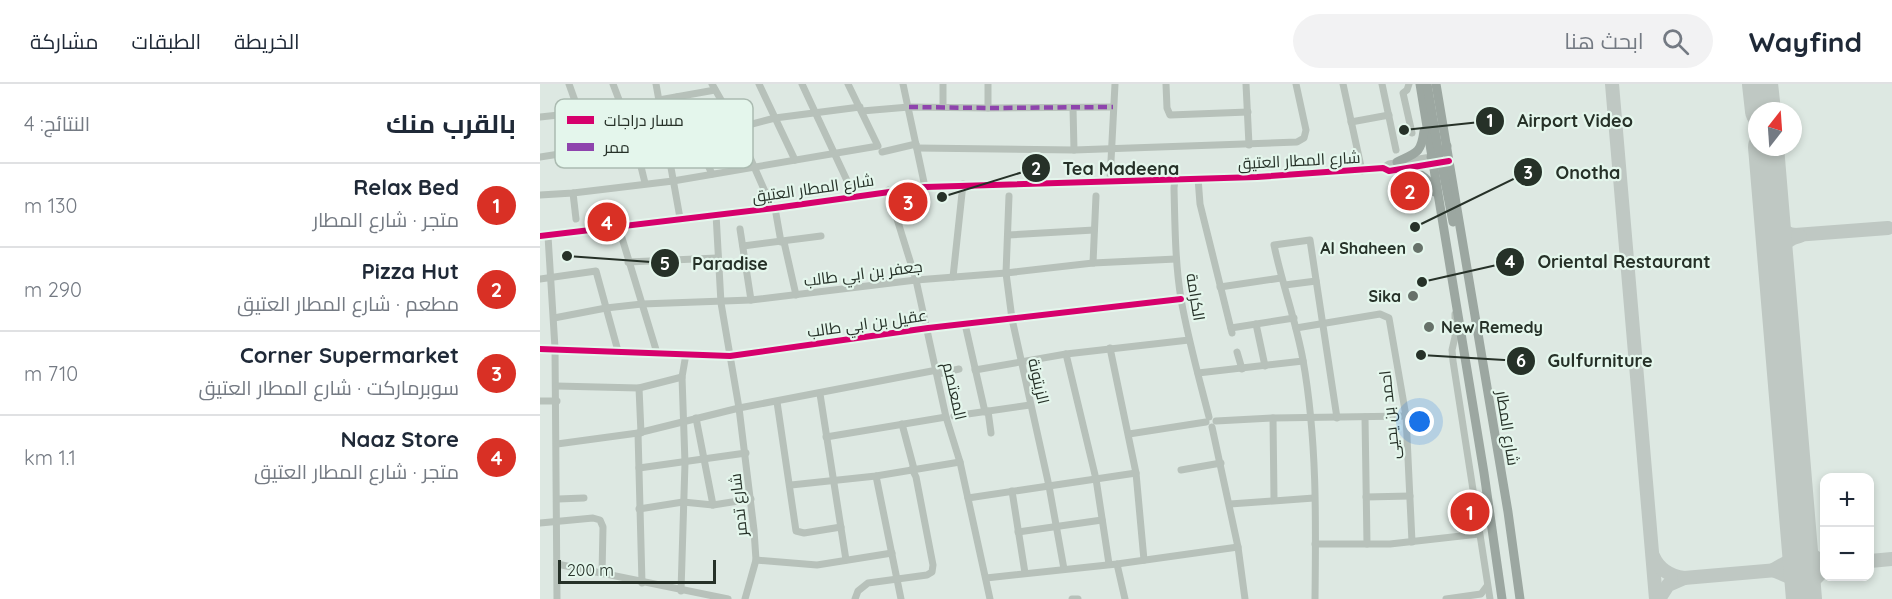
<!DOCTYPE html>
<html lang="ar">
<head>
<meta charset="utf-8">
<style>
	body { margin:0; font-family:Quicksand,Cairo,sans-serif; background:#f2f2f3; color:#1f2937; direction:rtl }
	.controls { position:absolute; right:18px; bottom:18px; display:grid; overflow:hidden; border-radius:12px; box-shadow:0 3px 9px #0003 }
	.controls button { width:54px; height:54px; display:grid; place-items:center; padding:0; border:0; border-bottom:2px solid #e0e1e3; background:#fff; color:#1f2937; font:30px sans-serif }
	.compass { position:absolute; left:1208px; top:18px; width:54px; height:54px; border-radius:50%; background:#fff; box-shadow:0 3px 9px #0003; rotate:17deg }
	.scale { position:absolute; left:18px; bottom:15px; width:158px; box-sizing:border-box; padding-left:6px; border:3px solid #263128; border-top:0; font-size:16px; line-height:21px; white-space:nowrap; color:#263128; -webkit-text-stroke:4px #e4f6ec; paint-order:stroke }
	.you { position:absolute; left:880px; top:338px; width:21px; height:21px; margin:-15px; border:4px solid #fff; border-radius:50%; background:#1a73e8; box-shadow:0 0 0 9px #1a73e833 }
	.badge { display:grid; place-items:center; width:39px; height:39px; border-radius:50%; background:#d93025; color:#fff; font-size:20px; font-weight:700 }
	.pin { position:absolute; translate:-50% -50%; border:3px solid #fff; box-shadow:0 2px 6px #0006 }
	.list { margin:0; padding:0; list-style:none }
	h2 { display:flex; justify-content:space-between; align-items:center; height:78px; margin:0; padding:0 24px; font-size:26px }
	h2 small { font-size:20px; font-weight:400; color:#747a83 }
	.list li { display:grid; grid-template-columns:39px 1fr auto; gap:18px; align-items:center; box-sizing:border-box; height:84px; padding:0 24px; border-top:2px solid #e0e1e3 }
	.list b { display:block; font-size:22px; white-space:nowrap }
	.list p { margin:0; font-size:20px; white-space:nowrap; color:#747a83 }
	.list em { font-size:20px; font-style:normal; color:#747a83 }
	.icon { flex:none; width:33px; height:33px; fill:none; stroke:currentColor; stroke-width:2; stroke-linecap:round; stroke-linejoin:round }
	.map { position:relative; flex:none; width:1352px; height:515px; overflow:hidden; direction:ltr }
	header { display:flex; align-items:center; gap:36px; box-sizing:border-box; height:84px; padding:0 30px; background:#fff; border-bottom:2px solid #e0e1e3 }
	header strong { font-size:28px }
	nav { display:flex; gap:33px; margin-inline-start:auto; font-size:21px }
	.search { width:420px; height:54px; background:#f2f2f3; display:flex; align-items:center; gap:15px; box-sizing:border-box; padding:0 21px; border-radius:33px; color:#747a83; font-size:22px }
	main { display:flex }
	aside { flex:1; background:#fff }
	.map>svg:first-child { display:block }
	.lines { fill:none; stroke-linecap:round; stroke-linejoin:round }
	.taxiway { stroke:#bfc8c3; stroke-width:14 }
	.runway { stroke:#bfc8c3; stroke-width:36 }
	.minor { stroke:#b7c1ba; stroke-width:7 }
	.highway { stroke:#9ca7a1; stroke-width:9 }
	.quiet { stroke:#8e44ad; stroke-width:4.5; stroke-dasharray:9 4.5; stroke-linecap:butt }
	.cycleway-casing { stroke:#e4f6ec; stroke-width:10 }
	.cycleway { stroke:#d6006c; stroke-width:6 }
	.poi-dot { fill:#667169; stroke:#e4f6ec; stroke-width:2 }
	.labels { text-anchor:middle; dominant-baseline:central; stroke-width:4.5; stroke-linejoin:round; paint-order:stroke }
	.street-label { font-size:16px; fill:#263128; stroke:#e4f6ec }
	.poi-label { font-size:16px; font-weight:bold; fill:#263128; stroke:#e4f6ec; text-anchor:end }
	.key { fill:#e4f6ec; stroke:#abbbb1; stroke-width:1.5 }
	.key-label { font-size:16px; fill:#263128 }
	.leader { fill:none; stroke:#263128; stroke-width:2 }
	.callout-dot { fill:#263128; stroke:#e4f6ec; stroke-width:2 }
	.mark-label { font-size:18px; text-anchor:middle; font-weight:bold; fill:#fff }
	.callout-label { font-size:18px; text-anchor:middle; font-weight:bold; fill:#263128; stroke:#e4f6ec; stroke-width:4.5; stroke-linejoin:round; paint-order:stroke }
</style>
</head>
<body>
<header>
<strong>Wayfind</strong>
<div class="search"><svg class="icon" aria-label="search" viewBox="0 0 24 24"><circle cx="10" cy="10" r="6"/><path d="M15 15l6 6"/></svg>ابحث هنا</div>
<nav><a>الخريطة</a><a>الطبقات</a><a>مشاركة</a></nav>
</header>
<main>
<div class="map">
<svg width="1352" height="515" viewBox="0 0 1352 515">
	<rect width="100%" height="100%" fill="#dde8e2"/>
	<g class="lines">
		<g class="taxiway">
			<path d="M1072,0L1116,515"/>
			<path d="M1231,129C1234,142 1242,149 1255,151L1348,144"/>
			<path d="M1235,178C1238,164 1246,155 1260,152"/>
			<path d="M1259,451L1269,469L1284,479"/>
			<path d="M1259,458L1251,476L1233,486L1252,494L1264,511"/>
			<path d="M1113,472C1119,486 1130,492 1144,494L1128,501L1119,515"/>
			<path d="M1330,477L1352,475"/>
			<path d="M1144,494L1284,482"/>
			<path d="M1265,515L1270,500L1284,486"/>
		</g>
		<g class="runway">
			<path d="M1220,0L1223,27"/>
			<path d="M1226,63L1264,515"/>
		</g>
		<g class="minor">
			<path d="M29,0L39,28"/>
			<path d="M73,0L95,58L105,99"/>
			<path d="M116,0L140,134"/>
			<path d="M172,0L197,44L227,112"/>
			<path d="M219,0L255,76"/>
			<path d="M262,0L310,103"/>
			<path d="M363,0L385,103"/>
			<path d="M403,0V23"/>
			<path d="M448,0V24"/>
			<path d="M626,0L627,24L630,31L708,28"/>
			<path d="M706,0L709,61"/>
			<path d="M803,0L822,87"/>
			<path d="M842,0L856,66"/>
			<path d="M869,0L867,6L863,9L872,49"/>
			<path d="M137,13L172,90"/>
			<path d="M119,16L175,6"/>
			<path d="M533,24L534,66"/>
			<path d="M322,27L369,23L448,24L573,23"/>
			<path d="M0,33L120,20"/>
			<path d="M811,38L849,31"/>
			<path d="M197,44L235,34L320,23"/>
			<path d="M126,53L170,47"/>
			<path d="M377,64L534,66L757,58L764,54L766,46L756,0"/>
			<path d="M342,68L376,60"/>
			<path d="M0,73L95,58"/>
			<path d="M843,84L849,80L891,73"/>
			<path d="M658,94L660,120L692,249"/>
			<path d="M635,95L634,104C635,141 635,178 641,215C648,255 659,294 669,333"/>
			<path d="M570,96L575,0"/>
			<path d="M348,106L376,196L406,333L420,378L450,515"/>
			<path d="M33,109L36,135"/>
			<path d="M0,111L33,109L133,97L338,62L308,0"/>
			<path d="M469,112L466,189L472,235L509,402L524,485"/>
			<path d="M235,124L241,158"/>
			<path d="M176,130L181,219L199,324L214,446L216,476L205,515"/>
			<path d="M200,145L211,216"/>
			<path d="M468,151L554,146"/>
			<path d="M0,152L235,124L385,103L717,93L843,84L849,87L895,79"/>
			<path d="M8,152L15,264L17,515"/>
			<path d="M82,154L117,269"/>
			<path d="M244,158L256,211"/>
			<path d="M203,162L281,152"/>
			<path d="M88,178L177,174"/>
			<path d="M553,179L556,112"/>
			<path d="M413,193L423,100"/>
			<path d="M0,195L56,187L78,267"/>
			<path d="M745,201L776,197"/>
			<path d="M680,203L741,194"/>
			<path d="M915,230V253L912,266L913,277L950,515"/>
			<path d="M14,234L66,224L102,220L211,216L376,196L466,189L553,179L636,175"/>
			<path d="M425,240L445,328"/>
			<path d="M716,240L725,282"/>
			<path d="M691,244L754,234"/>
			<path d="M756,244L840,230L849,234L866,332L872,458"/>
			<path d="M570,264L596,389L604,476"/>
			<path d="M0,265L190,272L388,244L641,215"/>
			<path d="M697,268L702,285"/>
			<path d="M526,270L556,395L569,480"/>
			<path d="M435,286L526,270L649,256"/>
			<path d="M658,289L763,277"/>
			<path d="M398,290L419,285"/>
			<path d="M16,302L99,304L142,293"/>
			<path d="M99,304L101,349"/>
			<path d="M280,310L306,476"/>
			<path d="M0,317H17"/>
			<path d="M237,318L256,447L264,449L301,443"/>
			<path d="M448,327L451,349"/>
			<path d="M414,332L490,321"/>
			<path d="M825,333L827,460"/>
			<path d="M156,334L173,421"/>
			<path d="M733,334L734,415"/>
			<path d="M676,337L733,334L866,332"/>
			<path d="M362,340L374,385"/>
			<path d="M672,343L698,463L705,515"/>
			<path d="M98,349L102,499"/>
			<path d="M589,350L666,338"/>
			<path d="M286,353L406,333"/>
			<path d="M17,360L98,349L199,324L397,286"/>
			<path d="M99,384L206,369"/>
			<path d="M641,386L681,379"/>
			<path d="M336,392L361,515"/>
			<path d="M251,401L336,392L420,378"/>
			<path d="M472,407L485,489"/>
			<path d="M826,413L870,412"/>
			<path d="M428,414L596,389"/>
			<path d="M18,415L44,414"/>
			<path d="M690,420L774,414"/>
			<path d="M99,425L143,418L173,421L211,415"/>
			<path d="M0,439L53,434L60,436L63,443L62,490"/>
			<path d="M478,448L562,436"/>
			<path d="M775,460H850L939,450"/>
			<path d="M216,476L277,481L352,469"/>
			<path d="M17,480L188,515"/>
			<path d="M577,480L585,515"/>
			<path d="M446,494L577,480L698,463"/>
			<path d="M141,507L145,379L142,293L146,270"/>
			<path d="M315,515L318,507L328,499L387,491L392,488L393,481L376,393L372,385"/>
			<path d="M532,515H538"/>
			<path d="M775,515C776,436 777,355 763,276C756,237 742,200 734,161L770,156L797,334"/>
			<path d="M906,515L941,510L947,502"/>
		</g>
		<g class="highway">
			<path d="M880,0L944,389L962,515"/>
			<path d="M887,0L898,65L904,68L907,62"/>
			<path d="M896,0L968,428L980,515"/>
			<path d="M891,73H898L901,77L913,138"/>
			<path d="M857,78C876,69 881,70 884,47"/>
			<path d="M859,85C876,87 888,91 895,108"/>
			<path d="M937,442L941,430L942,413"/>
		</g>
		<path class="quiet" d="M369,23L448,24L573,23"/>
		<g class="cycleway-casing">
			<g id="cycleway">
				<path d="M0,152L235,124L385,103L717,93L843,84L849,87L909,77"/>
				<path d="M0,265L190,272L388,244L641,215"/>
			</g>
		</g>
		<use href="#cycleway" class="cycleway"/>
	</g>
	<g class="poi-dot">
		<circle cx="878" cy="164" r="6"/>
		<circle cx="873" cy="212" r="6"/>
		<circle cx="889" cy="243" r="6"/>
	</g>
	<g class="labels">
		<g class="street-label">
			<text transform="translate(759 76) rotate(-3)">شارع المطار العتيق</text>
			<text transform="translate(273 104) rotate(-8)">شارع المطار العتيق</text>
			<text transform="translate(323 189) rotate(-7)">جعفر بن ابي طالب</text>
			<text transform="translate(656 213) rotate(81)">الكرامة</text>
			<text transform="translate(327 239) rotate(-8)">عقيل بن ابي طالب</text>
			<text transform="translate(499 297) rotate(77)">الزيتونة</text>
			<text transform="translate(415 307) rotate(77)">المعتصم</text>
			<text transform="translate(849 331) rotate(-96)">احمد بن يحيى</text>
			<text transform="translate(968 344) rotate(81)">شارع المطار</text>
			<text transform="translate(198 421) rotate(-96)">شارع تدمر</text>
		</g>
		<g class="poi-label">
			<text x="866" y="164">Al Shaheen</text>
			<text x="861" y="212">Sika</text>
			<text x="901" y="243" text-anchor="start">New Remedy</text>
		</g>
	</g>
	<rect x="15" y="15" width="198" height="69" rx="9" class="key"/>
	<rect x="27" y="32" width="27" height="8" fill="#d6006c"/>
	<rect x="27" y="59" width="27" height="8" fill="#8e44ad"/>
	<g class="key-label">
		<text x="64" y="42">مسار دراجات</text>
		<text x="64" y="69">ممر</text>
	</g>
	<path class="leader" d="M864 46L950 37M402 113L496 84M875 143L988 88M882 198L970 178M27 172L125 179M881 271L981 277"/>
	<g class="callout-dot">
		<circle cx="864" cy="46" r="6"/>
		<circle cx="402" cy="113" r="6"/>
		<circle cx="875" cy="143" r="6"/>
		<circle cx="882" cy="198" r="6"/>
		<circle cx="27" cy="172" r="6"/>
		<circle cx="881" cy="271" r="6"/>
		<circle cx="950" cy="37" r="15"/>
		<circle cx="496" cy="84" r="15"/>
		<circle cx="988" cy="88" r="15"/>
		<circle cx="970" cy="178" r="15"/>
		<circle cx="125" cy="179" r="15"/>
		<circle cx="981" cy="277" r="15"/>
	</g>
	<g class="mark-label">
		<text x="950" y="43">1</text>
		<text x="496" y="91">2</text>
		<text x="988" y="95">3</text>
		<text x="970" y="184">4</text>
		<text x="125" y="186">5</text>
		<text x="981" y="283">6</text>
	</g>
	<g class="callout-label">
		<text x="1035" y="43">Airport Video</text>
		<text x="581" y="91">Tea Madeena</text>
		<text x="1048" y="95">Onotha</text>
		<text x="1084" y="184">Oriental Restaurant</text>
		<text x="190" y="186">Paradise</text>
		<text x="1060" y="283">Gulfurniture</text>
	</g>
</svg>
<div class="controls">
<button>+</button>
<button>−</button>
</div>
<svg class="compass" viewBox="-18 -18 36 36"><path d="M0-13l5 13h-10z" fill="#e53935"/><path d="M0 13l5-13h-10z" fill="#747a83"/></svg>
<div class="scale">200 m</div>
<div class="you"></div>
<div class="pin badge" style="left:930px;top:428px">1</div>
<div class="pin badge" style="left:870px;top:107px">2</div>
<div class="pin badge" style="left:368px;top:118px">3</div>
<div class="pin badge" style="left:67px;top:138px">4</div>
</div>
<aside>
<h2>بالقرب منك<small>النتائج: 4</small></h2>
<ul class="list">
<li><span class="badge">1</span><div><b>Relax Bed</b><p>متجر · شارع المطار</p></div><em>130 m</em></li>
<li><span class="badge">2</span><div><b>Pizza Hut</b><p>مطعم · شارع المطار العتيق</p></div><em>290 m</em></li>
<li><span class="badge">3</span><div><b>Corner Supermarket</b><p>سوبرماركت · شارع المطار العتيق</p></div><em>710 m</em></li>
<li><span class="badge">4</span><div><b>Naaz Store</b><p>متجر · شارع المطار العتيق</p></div><em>1.1 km</em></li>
</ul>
</aside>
</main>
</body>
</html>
